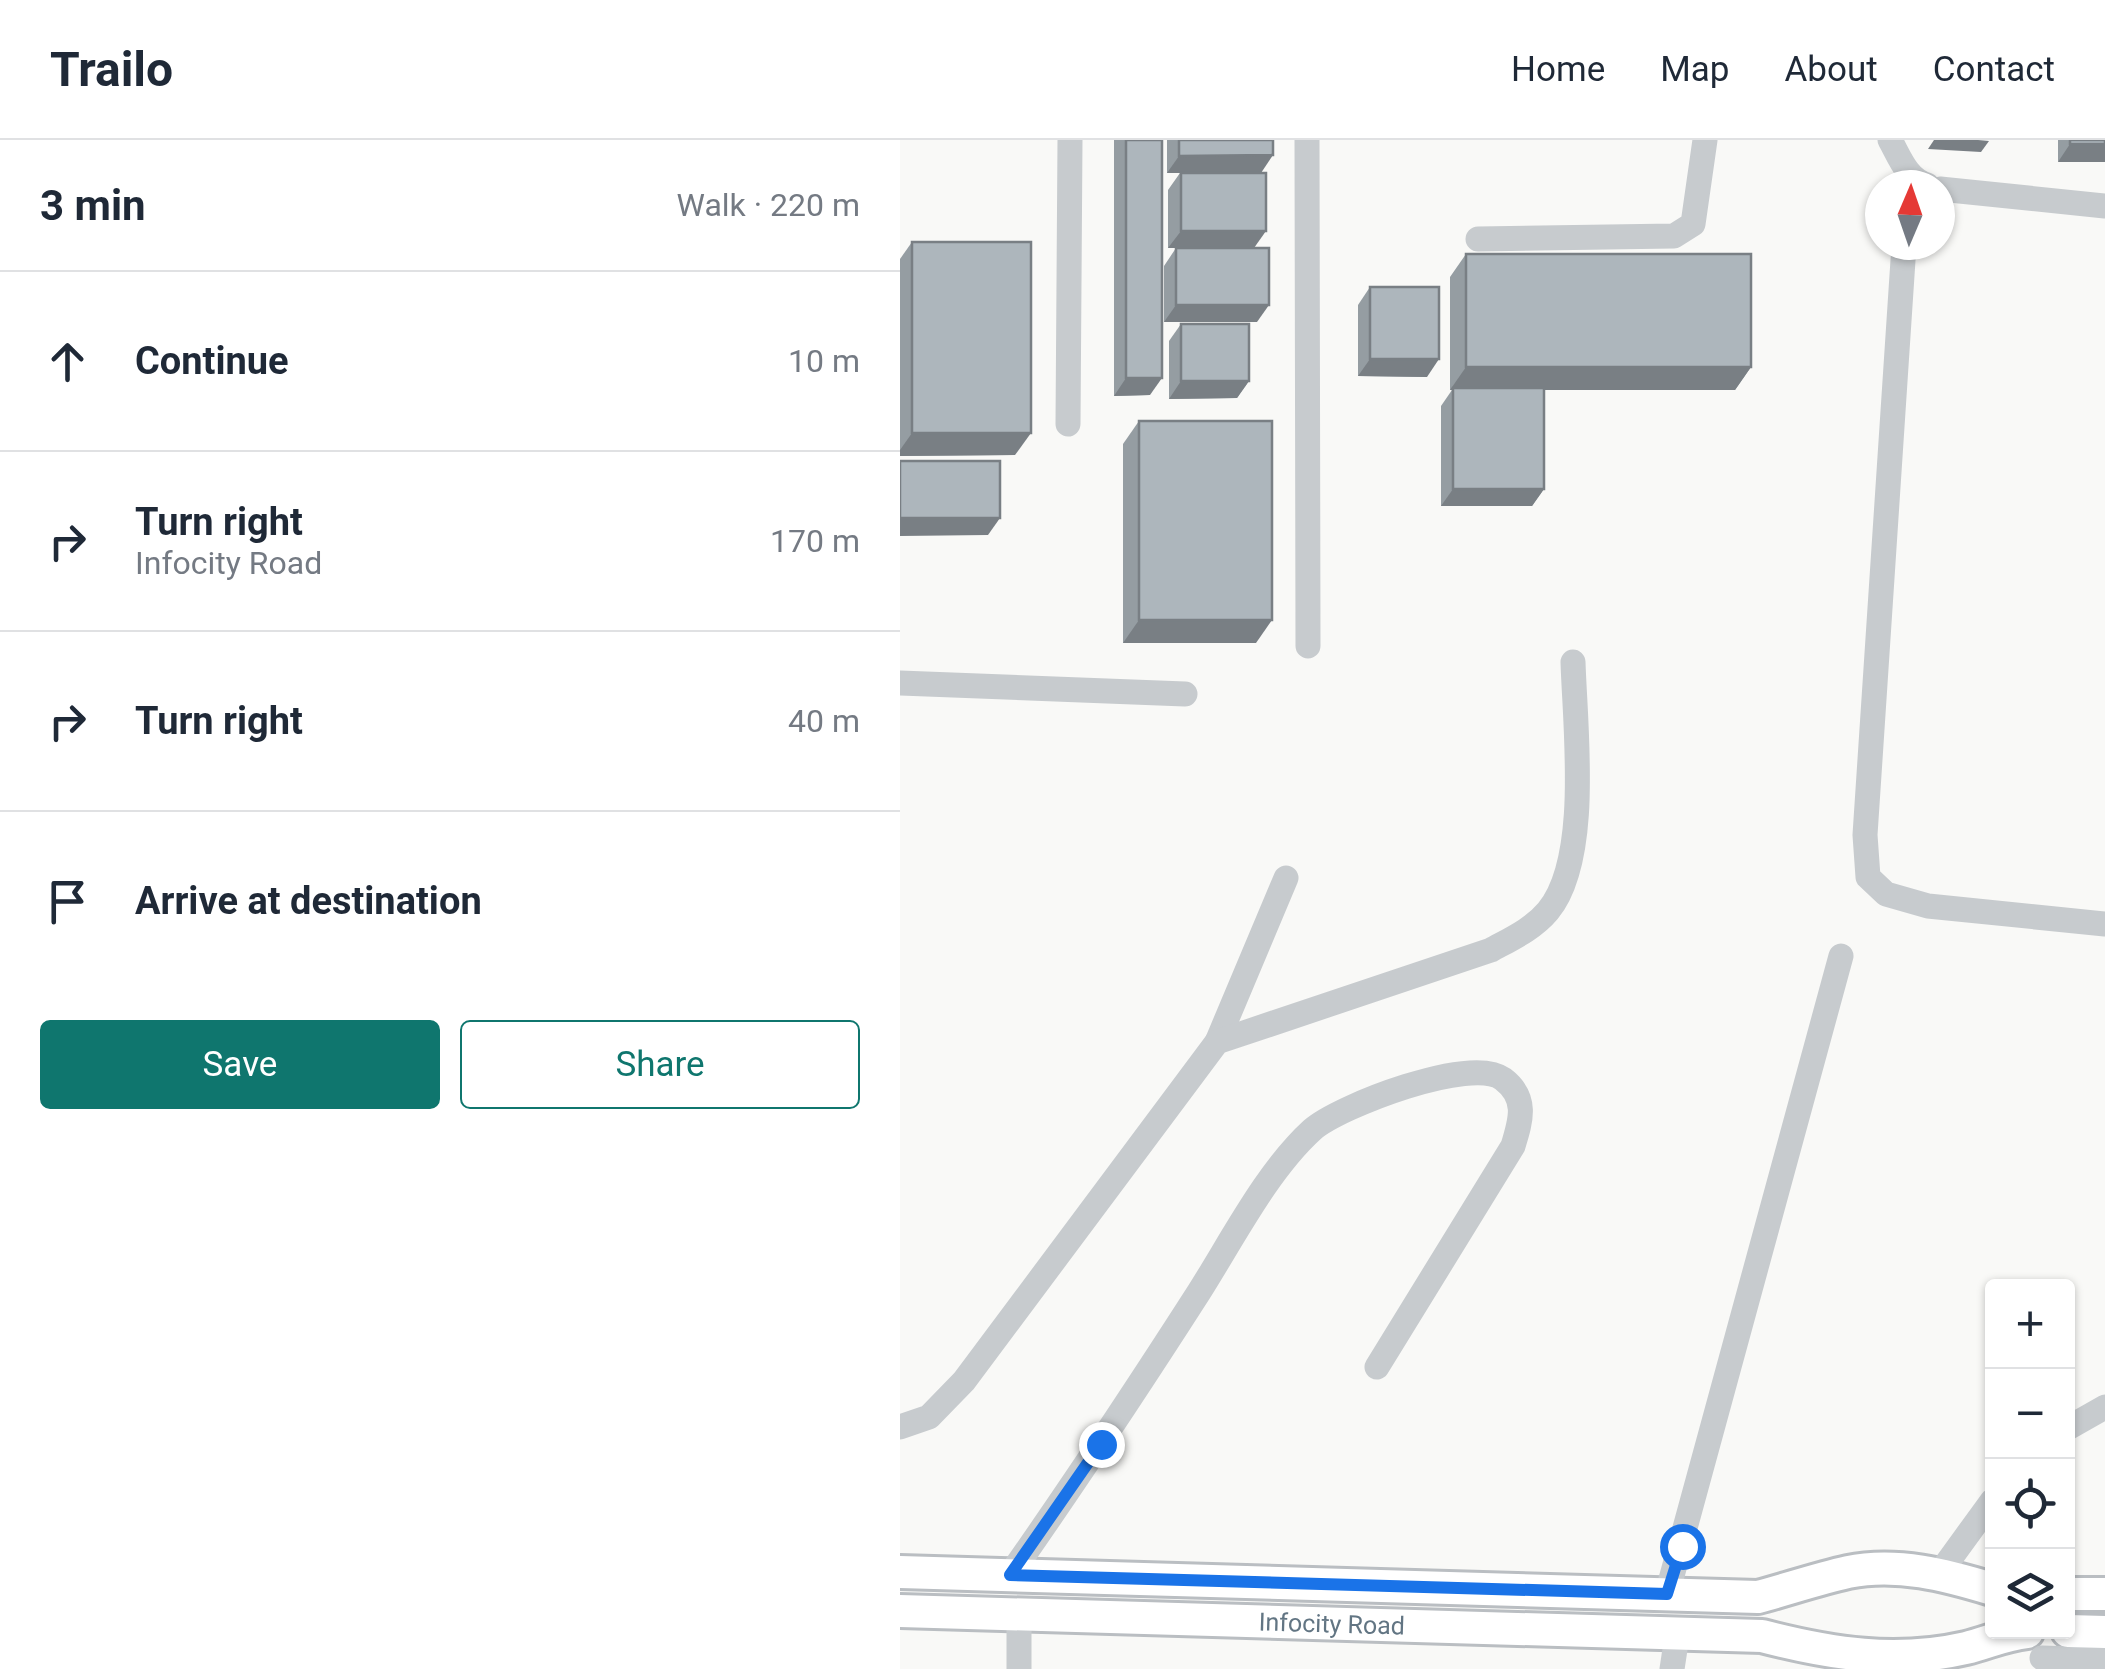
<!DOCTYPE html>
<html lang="en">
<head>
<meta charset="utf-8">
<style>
	body { margin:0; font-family:Roboto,sans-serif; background:#f2f2f3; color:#1f2937 }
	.controls { position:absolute; right:30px; bottom:30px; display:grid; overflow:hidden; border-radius:10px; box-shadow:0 2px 8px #0004 }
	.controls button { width:90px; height:90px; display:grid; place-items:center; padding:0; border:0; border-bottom:2px solid #e0e1e3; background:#fff; color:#1f2937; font:50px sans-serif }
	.compass { position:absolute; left:965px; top:30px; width:90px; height:90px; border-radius:50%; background:#fff; box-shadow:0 2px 8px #0004; rotate:2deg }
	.stop { position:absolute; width:30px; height:30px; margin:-22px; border:8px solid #1a73e8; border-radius:50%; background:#fff }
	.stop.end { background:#1a73e8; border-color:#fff; box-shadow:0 2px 10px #0008 }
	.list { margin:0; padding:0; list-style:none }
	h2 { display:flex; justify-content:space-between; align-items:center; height:130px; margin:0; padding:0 40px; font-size:42px }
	h2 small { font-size:32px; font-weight:400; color:#747a83 }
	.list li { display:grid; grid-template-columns:65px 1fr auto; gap:30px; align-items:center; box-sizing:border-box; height:180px; padding:0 40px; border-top:2px solid #e0e1e3 }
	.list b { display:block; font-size:38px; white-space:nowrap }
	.list p { margin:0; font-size:32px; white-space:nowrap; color:#747a83 }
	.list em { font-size:32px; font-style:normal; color:#747a83 }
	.actions { display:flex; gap:20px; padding:30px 40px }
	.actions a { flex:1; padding:22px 0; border:2px solid #0f766e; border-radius:10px; text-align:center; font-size:35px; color:#0f766e }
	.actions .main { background:#0f766e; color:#fff }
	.icon { flex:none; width:55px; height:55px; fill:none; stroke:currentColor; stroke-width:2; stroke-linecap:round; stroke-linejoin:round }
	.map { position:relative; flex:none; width:1205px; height:1529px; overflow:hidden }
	header { display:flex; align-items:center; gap:60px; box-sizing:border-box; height:140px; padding:0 50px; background:#fff; border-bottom:2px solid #e0e1e3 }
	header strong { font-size:48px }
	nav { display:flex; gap:55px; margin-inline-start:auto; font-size:35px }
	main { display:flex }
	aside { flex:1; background:#fff }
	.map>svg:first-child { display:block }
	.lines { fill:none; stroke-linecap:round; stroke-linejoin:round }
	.major-casing { stroke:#babec2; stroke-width:38 }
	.minor { stroke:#c7cbce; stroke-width:25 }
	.major { stroke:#fff; stroke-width:32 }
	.wall { fill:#959da2 }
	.shaded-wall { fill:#797f84 }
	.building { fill:#adb6bc; stroke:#797f84; stroke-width:2.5 }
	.route { stroke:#1a73e8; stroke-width:12 }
	.labels { text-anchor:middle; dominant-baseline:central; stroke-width:10; stroke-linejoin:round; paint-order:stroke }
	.street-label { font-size:25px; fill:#627583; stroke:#fff }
</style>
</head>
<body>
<header>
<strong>Trailo</strong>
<nav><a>Home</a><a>Map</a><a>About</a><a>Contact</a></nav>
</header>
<main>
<aside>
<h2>3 min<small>Walk · 220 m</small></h2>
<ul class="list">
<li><svg class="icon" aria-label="ahead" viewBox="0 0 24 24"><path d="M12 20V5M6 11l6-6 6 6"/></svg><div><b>Continue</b></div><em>10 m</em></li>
<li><svg class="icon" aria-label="right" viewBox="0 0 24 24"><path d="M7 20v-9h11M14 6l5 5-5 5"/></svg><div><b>Turn right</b><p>Infocity Road</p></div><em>170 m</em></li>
<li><svg class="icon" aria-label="right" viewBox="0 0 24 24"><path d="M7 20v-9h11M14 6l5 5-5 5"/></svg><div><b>Turn right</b></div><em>40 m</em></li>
<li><svg class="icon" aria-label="arrive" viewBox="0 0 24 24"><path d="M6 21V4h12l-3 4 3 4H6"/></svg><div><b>Arrive at destination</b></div></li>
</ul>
<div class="actions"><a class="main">Save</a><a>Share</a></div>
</aside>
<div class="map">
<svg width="1205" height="1529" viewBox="0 0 1205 1529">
	<rect width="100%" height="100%" fill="#f9f9f7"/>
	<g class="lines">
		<g class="major-casing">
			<g id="major">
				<path d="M0,1432L858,1457C888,1449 917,1439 948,1432C997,1422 1046,1435 1092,1449"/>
				<path d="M1168,1454H1205"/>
				<path id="s1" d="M0,1471L862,1496C931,1514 996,1524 1066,1508C1087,1503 1105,1494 1127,1492"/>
				<path d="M1168,1491L1205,1492"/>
			</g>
		</g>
		<g class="minor">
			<path d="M407,0L408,506"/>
			<path d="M990,0C1000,18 1007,39 1027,45"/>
			<path d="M1040,49L1205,66"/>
			<path d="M578,99L774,96L793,84L805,0"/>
			<path d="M1004,105L965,695L968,737L986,754L1028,766L1205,784"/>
			<path d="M168,284L170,0"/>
			<path d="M0,543L285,554"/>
			<path d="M317,902L386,738"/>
			<path d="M0,1287L29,1277L64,1241L317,902L591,810C611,799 633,789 648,771C691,719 675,588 673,522"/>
			<path d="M1168,1288L1205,1267"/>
			<path d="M1039,1434L1092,1361"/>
			<path d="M110,1435C175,1342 238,1247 299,1152C332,1100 367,1031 412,990C439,966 572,915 603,939C628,958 621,980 613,1006L477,1227"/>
			<path d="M767,1454L941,816"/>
			<path d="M119,1476V1529"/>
			<path d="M1142,1518L1205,1520"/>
			<path d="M772,1529L777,1496"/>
		</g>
		<use href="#major" class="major"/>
	</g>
	<g class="wall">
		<path d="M214,0H262L250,255L214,256Z"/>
		<path d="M267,0H373L361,33L354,108L357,182H264V126L276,108H298H268V50L280,33H267Z"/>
		<path d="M1158,0H1205L1158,22Z"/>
		<path d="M12,102L115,315L0,316V119Z"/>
		<path d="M566,114L851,227L835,250H644V349L632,366H541V266L552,250H550V137Z"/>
		<path d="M470,147L527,237L458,236V165Z"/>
		<path d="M281,184L349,241L337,258L269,259V201Z"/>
		<path d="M239,281L356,503H223V304Z"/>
	</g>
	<g class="shaded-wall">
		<path d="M1034,0H1078L1089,1L1081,12L1028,9Z"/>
		<path d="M1170,4H1205V22H1158Z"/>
		<path d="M373,15L361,33H267L279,16Z"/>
		<path d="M281,91H366L354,108H268Z"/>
		<path d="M276,165H369L357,182H264Z"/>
		<path d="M470,219H539L527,237L458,236Z"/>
		<path d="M566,227H851L835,250H550Z"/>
		<path d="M226,238H262L250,255L214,256Z"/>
		<path d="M281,241H349L337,258L269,259Z"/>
		<path d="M12,293H131L115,315L0,316V310Z"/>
		<path d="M553,349H644L632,366H541Z"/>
		<path d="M0,378H100L88,395L0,396Z"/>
		<path d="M239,480H372L356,503H223Z"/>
	</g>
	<g class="building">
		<rect x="226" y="0" width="36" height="238"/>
		<path d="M279,0H373V15L279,16Z"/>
		<rect x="1170" y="0" width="35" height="4"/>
		<rect x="281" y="33" width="85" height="58"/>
		<rect x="12" y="102" width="119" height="191"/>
		<rect x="276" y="108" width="93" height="57"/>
		<rect x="566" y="114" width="285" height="113"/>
		<rect x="470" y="147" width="69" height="72"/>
		<rect x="281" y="184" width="68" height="57"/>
		<rect x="553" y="248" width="91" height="101"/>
		<rect x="239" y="281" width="133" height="199"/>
		<rect x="0" y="321" width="100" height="57"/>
	</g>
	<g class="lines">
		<path class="route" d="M201,1304L110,1435L767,1454L782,1406"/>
	</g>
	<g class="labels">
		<g class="street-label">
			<text stroke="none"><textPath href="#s1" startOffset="432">Infocity Road</textPath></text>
		</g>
	</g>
</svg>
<div class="controls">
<button>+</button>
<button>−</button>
<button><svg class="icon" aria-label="locate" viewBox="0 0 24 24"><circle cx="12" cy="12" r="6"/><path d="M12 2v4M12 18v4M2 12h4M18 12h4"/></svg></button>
<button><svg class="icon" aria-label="layers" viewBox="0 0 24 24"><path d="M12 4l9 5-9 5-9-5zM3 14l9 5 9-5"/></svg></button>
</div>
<svg class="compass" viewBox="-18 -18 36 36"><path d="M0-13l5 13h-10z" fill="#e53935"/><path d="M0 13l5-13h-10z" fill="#747a83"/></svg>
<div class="stop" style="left:782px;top:1406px"></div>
<div class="stop end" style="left:201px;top:1304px"></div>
</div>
</main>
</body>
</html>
